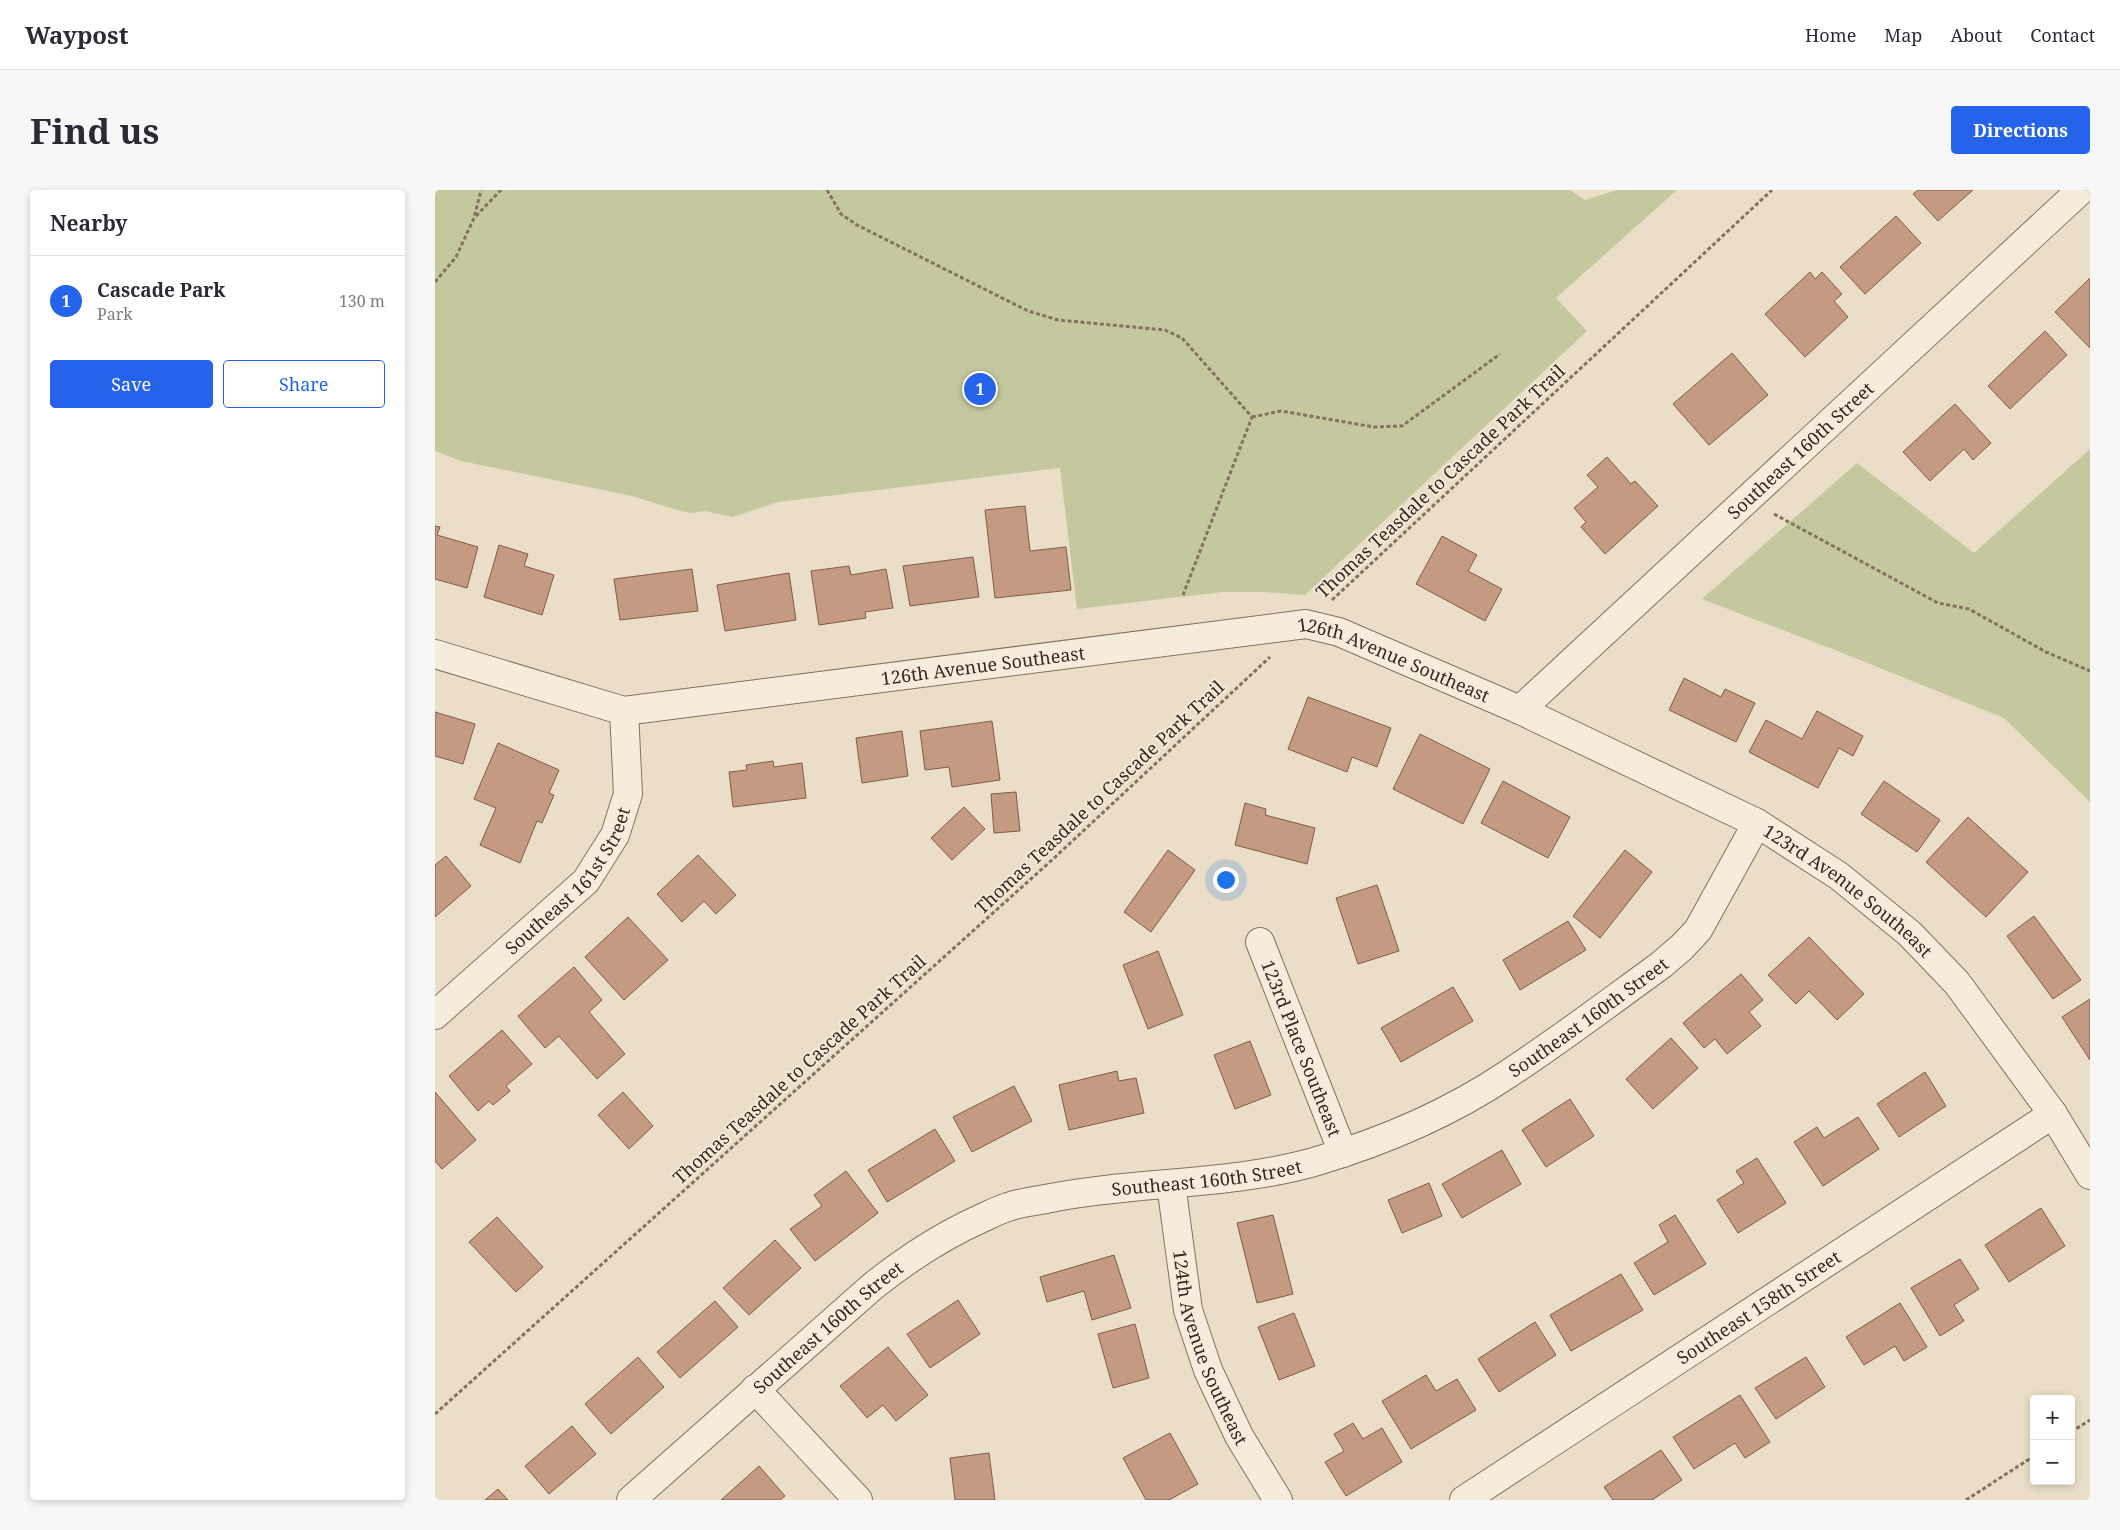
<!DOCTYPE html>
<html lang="en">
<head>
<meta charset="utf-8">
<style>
	body { margin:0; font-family:"Noto Serif",serif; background:#f7f7f7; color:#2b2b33 }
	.controls { position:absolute; right:15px; bottom:15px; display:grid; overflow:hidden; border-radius:5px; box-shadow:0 2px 8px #0003 }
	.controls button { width:45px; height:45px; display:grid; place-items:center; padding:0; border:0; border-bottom:1px solid #e1e1e2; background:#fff; color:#2b2b33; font:25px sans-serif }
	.you { position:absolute; left:790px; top:689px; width:18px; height:18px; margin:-12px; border:4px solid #fff; border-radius:50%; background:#1a73e8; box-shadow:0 0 0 8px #1a73e833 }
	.badge { display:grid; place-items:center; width:32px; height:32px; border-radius:50%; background:#2563eb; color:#fff; font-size:16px; font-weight:700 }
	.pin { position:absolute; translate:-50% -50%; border:2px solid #fff; box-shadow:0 1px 5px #0006 }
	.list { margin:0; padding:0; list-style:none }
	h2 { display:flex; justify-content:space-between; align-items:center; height:65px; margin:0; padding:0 20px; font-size:21px }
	h2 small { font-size:16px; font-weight:400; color:#7c7c81 }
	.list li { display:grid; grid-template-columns:32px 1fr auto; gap:15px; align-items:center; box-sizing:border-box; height:90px; padding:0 20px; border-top:1px solid #e1e1e2 }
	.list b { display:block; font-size:19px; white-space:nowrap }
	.list p { margin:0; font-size:16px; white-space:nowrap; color:#7c7c81 }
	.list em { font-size:16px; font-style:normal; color:#7c7c81 }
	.actions { display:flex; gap:10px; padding:15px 20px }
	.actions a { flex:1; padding:11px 0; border:1px solid #2563eb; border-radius:5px; text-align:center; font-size:18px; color:#2563eb }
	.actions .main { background:#2563eb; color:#fff }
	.map { position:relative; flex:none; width:1655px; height:1310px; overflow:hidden; border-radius:5px }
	header { display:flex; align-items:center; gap:30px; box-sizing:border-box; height:70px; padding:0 25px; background:#fff; border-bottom:1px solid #e1e1e2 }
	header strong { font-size:24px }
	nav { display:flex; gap:28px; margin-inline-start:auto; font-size:18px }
	.intro { display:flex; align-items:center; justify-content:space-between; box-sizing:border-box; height:120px; padding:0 30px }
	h1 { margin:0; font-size:35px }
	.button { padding:12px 22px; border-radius:5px; background:#2563eb; color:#fff; font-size:18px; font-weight:700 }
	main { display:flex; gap:30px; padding:0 30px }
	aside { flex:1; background:#fff; border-radius:5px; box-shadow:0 2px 8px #0003 }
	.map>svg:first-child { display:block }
	.green { fill:#c5c89d }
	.building { fill:#c59a82; stroke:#815b47 }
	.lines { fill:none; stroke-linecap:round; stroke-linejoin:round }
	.street-casing { stroke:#85715f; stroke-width:30 }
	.path { stroke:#85715f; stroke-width:3; stroke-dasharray:4 2.5; stroke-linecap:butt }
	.street { stroke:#f6ecdb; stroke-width:28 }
	.labels { text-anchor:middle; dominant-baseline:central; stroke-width:4; stroke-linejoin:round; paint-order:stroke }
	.street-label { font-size:18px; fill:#372a21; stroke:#f2e9d7 }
</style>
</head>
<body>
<header>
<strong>Waypost</strong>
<nav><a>Home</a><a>Map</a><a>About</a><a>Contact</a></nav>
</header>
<div class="intro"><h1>Find us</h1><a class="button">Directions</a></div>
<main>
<aside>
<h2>Nearby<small></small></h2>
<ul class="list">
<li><span class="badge">1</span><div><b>Cascade Park</b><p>Park</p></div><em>130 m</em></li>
</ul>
<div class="actions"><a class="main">Save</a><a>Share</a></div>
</aside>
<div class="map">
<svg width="1655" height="1310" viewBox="0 0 1655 1310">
	<rect width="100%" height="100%" fill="#eadec8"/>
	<g class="green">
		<path d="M0,0H1135L1150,10L1182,0H1242L1121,108L1152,141L870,405L830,402H787L642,419L625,278L343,312L298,327L269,321L258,323L249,322L197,306L26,271L0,261Z"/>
		<path d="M1655,259V612L1569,528L1400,460L1267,409L1422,273L1539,363Z"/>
	</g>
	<g class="building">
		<path d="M1483,0H1538L1503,31L1478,4Z"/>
		<path d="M1461,26L1486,53L1430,104L1405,77Z"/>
		<path d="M1375,82L1380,89L1387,82L1407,104L1399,111L1413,127L1370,167L1330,124Z"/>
		<path d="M1655,88V158L1620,122Z"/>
		<path d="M1610,141L1632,165L1575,219L1553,196Z"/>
		<path d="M1297,163L1333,205L1274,255L1238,214Z"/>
		<path d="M1520,214L1556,253L1538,270L1529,259L1495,291L1468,262Z"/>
		<path d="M1172,267L1196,294L1200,291L1223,316L1170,364L1146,337L1151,332L1139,318L1163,297L1152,285Z"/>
		<path d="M590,316L595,361L631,357L636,400L560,408L550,320Z"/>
		<path d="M0,336L5,337L2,345L43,357L32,398L0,389Z"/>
		<path d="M1007,346L1042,365L1033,381L1067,399L1050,431L981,394Z"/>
		<path d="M64,355L93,364L89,376L119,385L107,425L49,407Z"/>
		<path d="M538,367L544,407L475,416L468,376Z"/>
		<path d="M414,376L416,385L451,379L458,418L430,422L431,428L384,435L376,381Z"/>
		<path d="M257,379L263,421L185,430L179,389Z"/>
		<path d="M354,383L361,430L290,441L282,395Z"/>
		<path d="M1249,488L1286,507L1290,499L1320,513L1301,552L1234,520Z"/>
		<path d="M873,507L956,538L942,577L917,567L912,582L853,559Z"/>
		<path d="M1382,521L1428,546L1418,566L1404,558L1383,598L1314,562L1331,530L1367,549Z"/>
		<path d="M0,522L40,534L28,574L0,566Z"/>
		<path d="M557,531L565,590L517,597L514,577L490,580L485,541Z"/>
		<path d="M467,541L473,586L427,593L421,548Z"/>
		<path d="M985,544L1055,579L1028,634L958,599Z"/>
		<path d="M63,553L124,580L114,603L119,605L107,633L102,631L85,673L45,655L61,618L39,609Z"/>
		<path d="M338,571L339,577L367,573L371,608L298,617L294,582L312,580L311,575Z"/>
		<path d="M1068,591L1135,627L1113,668L1046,633Z"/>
		<path d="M1449,591L1505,630L1482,662L1426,624Z"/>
		<path d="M581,602L585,641L559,643L556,604Z"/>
		<path d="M810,613L831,619L830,625L880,638L872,674L800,655Z"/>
		<path d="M529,617L550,639L517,670L496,648Z"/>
		<path d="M1533,627L1593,682L1551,727L1491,672Z"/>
		<path d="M733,660L760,680L716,742L689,722Z"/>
		<path d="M1190,660L1217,682L1165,748L1138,726Z"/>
		<path d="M263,665L301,705L281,724L269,711L247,732L222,704Z"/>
		<path d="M11,666L36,696L0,727V675Z"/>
		<path d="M942,695L964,761L923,774L901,708Z"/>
		<path d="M1599,726L1646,790L1618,809L1572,746Z"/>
		<path d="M193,727L233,770L189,810L150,767Z"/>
		<path d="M1133,731L1151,760L1085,800L1068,770Z"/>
		<path d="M1374,747L1429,804L1402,830L1374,801L1361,814L1333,785Z"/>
		<path d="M723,761L748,825L713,839L688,775Z"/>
		<path d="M139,777L167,810L154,822L190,864L162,889L124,846L110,858L83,826Z"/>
		<path d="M1306,784L1328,810L1314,822L1326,836L1292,864L1280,849L1269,858L1248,833Z"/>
		<path d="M1018,797L1038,831L966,872L946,838Z"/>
		<path d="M1655,809V870L1627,827Z"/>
		<path d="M67,840L97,874L71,896L75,901L58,915L54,911L43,921L14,886Z"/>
		<path d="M1236,848L1263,878L1218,919L1191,889Z"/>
		<path d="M815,851L836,905L800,919L779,865Z"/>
		<path d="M682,881L684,891L701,888L709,923L634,940L624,895Z"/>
		<path d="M1490,882L1511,916L1464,947L1442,914Z"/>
		<path d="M579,896L597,931L537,962L518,927Z"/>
		<path d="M0,902L41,950L7,979L0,971Z"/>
		<path d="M188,902L218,936L194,959L163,925Z"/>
		<path d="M1135,909L1159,946L1111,977L1087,940Z"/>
		<path d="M1423,927L1444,959L1388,996L1359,952L1382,937L1389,948Z"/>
		<path d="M500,939L520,971L452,1012L433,980Z"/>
		<path d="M1067,960L1086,994L1027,1028L1007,994Z"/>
		<path d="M1322,968L1351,1013L1303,1043L1282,1010L1309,993L1301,981Z"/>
		<path d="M411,981L443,1023L380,1071L355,1039L387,1016L379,1005Z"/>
		<path d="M994,993L1007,1026L967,1043L953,1010Z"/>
		<path d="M1606,1018L1630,1056L1574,1092L1550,1055Z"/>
		<path d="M838,1025L858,1104L822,1113L802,1033Z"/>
		<path d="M1240,1025L1271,1074L1219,1105L1199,1073L1233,1052L1224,1035Z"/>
		<path d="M62,1027L108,1077L81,1102L34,1052Z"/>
		<path d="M340,1050L366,1078L314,1125L288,1098Z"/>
		<path d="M679,1065L696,1118L657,1130L649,1101L612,1112L605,1087Z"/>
		<path d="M1525,1069L1544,1099L1519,1115L1529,1131L1505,1146L1476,1098Z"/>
		<path d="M1186,1084L1208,1120L1136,1161L1115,1125Z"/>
		<path d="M523,1110L545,1144L495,1178L472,1144Z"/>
		<path d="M280,1111L303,1137L245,1188L222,1162Z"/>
		<path d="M1465,1113L1492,1157L1469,1171L1460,1156L1429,1175L1411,1147Z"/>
		<path d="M859,1123L880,1176L844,1190L823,1137Z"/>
		<path d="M1100,1132L1121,1165L1064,1202L1043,1169Z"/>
		<path d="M700,1134L714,1188L678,1198L663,1144Z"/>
		<path d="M453,1157L493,1205L461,1231L448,1215L432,1228L405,1196Z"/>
		<path d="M203,1167L229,1197L176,1244L150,1214Z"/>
		<path d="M1371,1167L1390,1197L1341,1229L1320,1198Z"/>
		<path d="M991,1185L1001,1201L1022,1189L1041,1220L976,1259L947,1211Z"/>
		<path d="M1305,1205L1335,1252L1310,1268L1300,1253L1259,1279L1238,1247Z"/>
		<path d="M918,1233L928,1249L947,1238L967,1272L911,1306L890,1272L909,1261L899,1244Z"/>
		<path d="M137,1236L161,1264L114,1304L90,1276Z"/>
		<path d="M735,1243L763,1294L734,1310H711L688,1268Z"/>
		<path d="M1226,1260L1247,1290L1217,1310H1178L1169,1297Z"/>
		<path d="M554,1263L560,1310H520L515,1268Z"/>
		<path d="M324,1276L350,1306L345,1310H286Z"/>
		<path d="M63,1299L73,1310H50Z"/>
	</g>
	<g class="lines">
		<g class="street-casing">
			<g id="street">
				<path id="s1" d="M0,464L189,521L871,434L904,442L1085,520L1322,633L1404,686L1475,744L1522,793L1618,924L1655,985"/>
				<path id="s2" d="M1085,520L1646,0"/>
				<path id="s3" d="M825,752L908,963"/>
				<path id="s4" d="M0,825L151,691L180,645L193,604L189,521"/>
				<path id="s5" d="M736,994L753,1120L773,1180L804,1246L843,1310"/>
				<path d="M320,1199L423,1310"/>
				<path id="s6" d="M196,1310L438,1096C472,1069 505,1047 545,1029C554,1025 563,1020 573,1017C586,1012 602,1011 616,1008C702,991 793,996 879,972C947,952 1015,923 1073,884C1125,850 1175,812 1226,775L1247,757L1263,740L1322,633"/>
				<path id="s7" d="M1029,1310L1618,924"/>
			</g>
		</g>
		<g class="path">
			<path d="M392,0L406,24L422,35L593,121L623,130L730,140L747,148L817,227L748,405"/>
			<path d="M41,26L66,0"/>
			<path d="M0,92L21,67L39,28L46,0"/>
			<path d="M817,227L846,221L939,237L967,236L1065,164"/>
			<path d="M1339,324L1503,413L1534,419L1611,462L1655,481"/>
			<path d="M897,410L1337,0"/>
			<path d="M0,1224L617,670L835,467"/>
			<path d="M1636,1242L1655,1230"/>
			<path d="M1531,1310L1599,1266"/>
		</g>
		<use href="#street" class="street"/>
	</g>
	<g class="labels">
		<g class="street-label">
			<text stroke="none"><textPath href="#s2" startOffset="382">Southeast 160th Street</textPath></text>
			<text transform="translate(1005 291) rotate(-43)">Thomas Teasdale to Cascade Park Trail</text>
			<text stroke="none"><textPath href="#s1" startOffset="979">126th Avenue Southeast</textPath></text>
			<text stroke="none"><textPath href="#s1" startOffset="559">126th Avenue Southeast</textPath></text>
			<text transform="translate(664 607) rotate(-43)">Thomas Teasdale to Cascade Park Trail</text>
			<text stroke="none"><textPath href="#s4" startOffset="191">Southeast 161st Street</textPath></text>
			<text stroke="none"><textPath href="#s1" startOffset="1492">123rd Avenue Southeast</textPath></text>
			<text stroke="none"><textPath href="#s6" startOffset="1102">Southeast 160th Street</textPath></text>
			<text stroke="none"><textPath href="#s3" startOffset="114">123rd Place Southeast</textPath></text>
			<text transform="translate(364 879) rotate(-42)">Thomas Teasdale to Cascade Park Trail</text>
			<text stroke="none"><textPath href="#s6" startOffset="681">Southeast 160th Street</textPath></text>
			<text stroke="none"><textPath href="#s7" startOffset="352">Southeast 158th Street</textPath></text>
			<text stroke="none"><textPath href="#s6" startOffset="262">Southeast 160th Street</textPath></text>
			<text stroke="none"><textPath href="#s5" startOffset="169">124th Avenue Southeast</textPath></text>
		</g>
	</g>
</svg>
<div class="controls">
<button>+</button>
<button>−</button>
</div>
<div class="you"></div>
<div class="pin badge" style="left:545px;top:199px">1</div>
</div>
</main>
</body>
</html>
